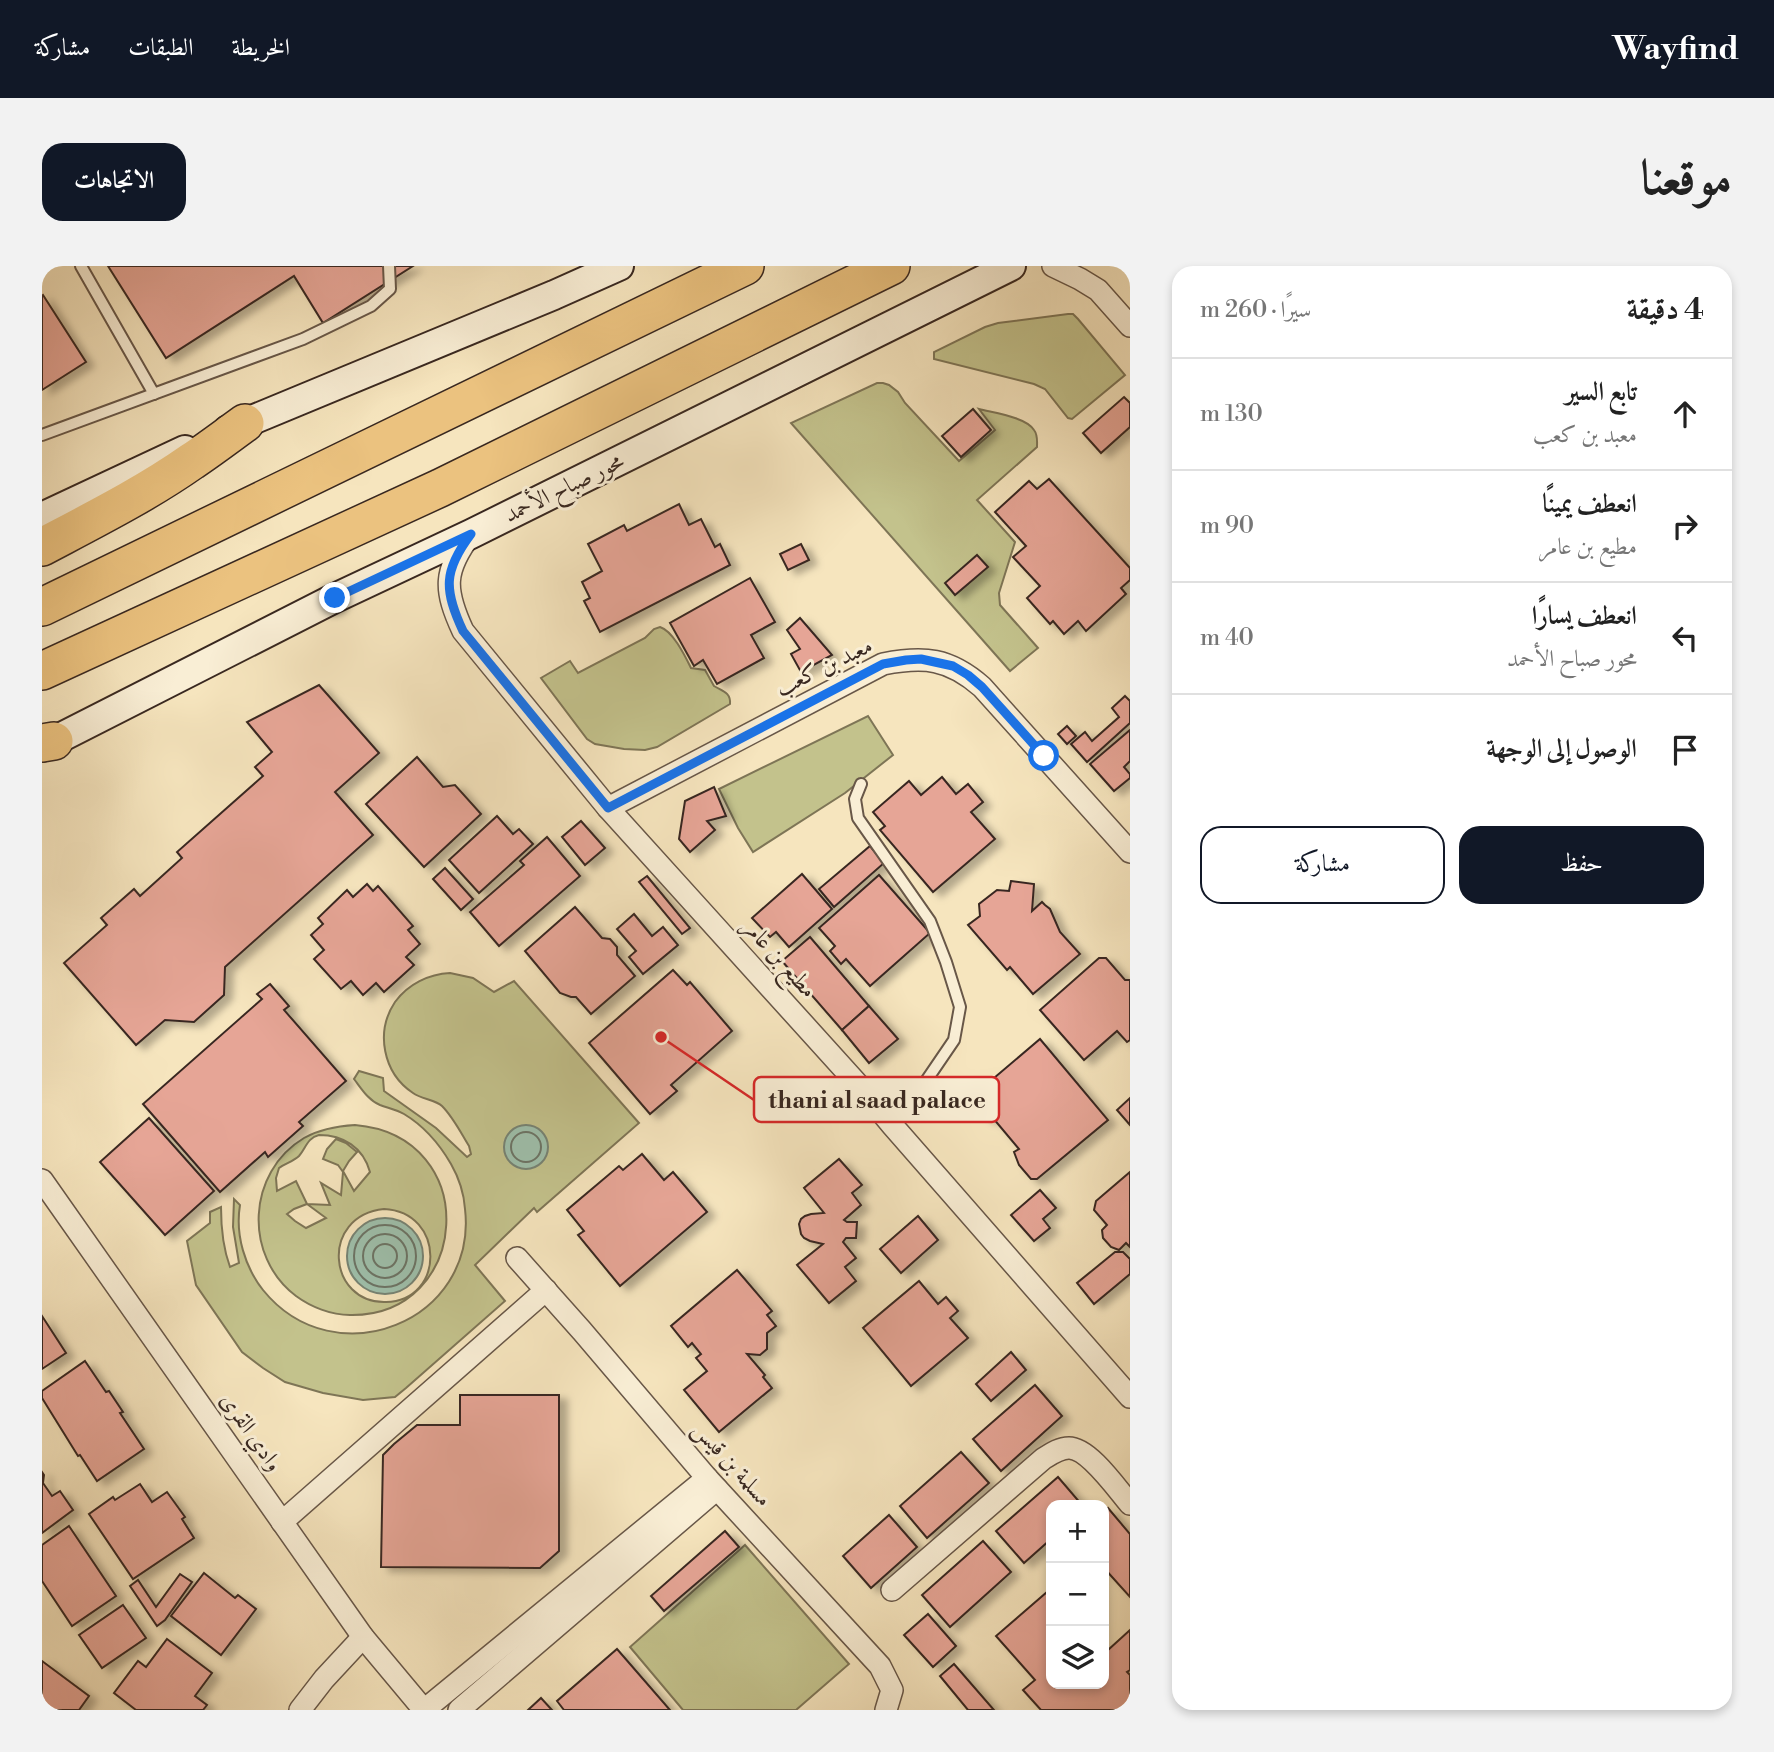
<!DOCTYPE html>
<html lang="ar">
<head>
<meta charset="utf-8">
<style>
	body { margin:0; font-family:"Libre Bodoni",Amiri,serif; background:#f2f2f2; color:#222; direction:rtl }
	.controls { position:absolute; right:21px; bottom:21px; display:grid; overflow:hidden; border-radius:14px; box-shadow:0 4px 10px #0003 }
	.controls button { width:63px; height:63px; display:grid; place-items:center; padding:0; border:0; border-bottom:2px solid #e0e0e0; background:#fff; color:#222; font:35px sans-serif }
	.stop { position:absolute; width:21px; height:21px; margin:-16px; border:5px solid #1a73e8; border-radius:50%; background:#fff }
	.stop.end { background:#1a73e8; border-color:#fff; box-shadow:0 2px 7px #0008 }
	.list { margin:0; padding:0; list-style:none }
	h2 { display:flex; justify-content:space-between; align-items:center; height:91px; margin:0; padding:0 28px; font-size:30px }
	h2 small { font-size:23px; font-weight:400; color:#767676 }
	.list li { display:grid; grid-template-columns:46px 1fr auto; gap:21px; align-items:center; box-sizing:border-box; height:112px; padding:0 28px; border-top:2px solid #e0e0e0 }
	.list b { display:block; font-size:26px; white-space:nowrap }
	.list p { margin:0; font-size:23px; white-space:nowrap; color:#767676 }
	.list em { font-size:23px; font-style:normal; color:#767676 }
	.actions { display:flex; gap:14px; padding:21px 28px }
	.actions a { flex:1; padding:16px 0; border:2px solid #111827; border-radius:21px; text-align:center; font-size:24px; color:#111827 }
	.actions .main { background:#111827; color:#fff }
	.icon { flex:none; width:38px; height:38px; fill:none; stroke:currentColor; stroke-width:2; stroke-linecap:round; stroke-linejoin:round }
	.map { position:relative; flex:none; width:1088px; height:1444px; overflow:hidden; direction:ltr; border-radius:21px }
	header { display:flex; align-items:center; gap:42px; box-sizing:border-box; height:98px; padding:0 35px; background:#111827; color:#fff }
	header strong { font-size:33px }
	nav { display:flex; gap:38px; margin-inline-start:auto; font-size:24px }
	.intro { display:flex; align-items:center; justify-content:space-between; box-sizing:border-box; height:168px; padding:0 42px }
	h1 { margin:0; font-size:49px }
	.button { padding:18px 32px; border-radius:21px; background:#111827; color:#fff; font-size:24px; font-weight:700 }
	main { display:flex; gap:42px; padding:0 42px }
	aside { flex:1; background:#fff; border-radius:21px; box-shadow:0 4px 10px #0003 }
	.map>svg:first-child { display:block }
	.green { fill:#c3c28c; stroke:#7e7556; stroke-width:2; fill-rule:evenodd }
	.water { fill:#9ec0ac; stroke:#768374; stroke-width:2 }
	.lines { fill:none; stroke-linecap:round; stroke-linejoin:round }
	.shore { stroke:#6c7466; stroke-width:2 }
	.building { fill:#e6a596; stroke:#392820; stroke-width:2; filter:url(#shadow) }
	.lane-casing { stroke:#685748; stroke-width:14 }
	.street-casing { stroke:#685748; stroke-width:24 }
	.secondary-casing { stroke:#392820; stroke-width:32 }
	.highway-casing { stroke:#392820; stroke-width:40 }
	.lane { stroke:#f9eed5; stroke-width:10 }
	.street { stroke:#f9eed5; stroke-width:21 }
	.secondary { stroke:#f9eed5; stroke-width:28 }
	.highway { stroke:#ebc27f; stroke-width:37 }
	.route { stroke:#1a73e8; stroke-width:9 }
	.labels { text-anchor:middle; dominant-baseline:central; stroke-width:6; stroke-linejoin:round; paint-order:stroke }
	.street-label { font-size:23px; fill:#392820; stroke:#f9eed5 }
	.leader { fill:none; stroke:#d62828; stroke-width:2.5 }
	.callout-dot { fill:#d62828; stroke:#f9eed5; stroke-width:2.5 }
	.callout { fill:#f9eed5; stroke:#d62828; stroke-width:2.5 }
	.callout-label { font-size:24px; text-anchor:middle; font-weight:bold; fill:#392820 }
</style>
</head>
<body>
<header>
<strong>Wayfind</strong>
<nav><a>الخريطة</a><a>الطبقات</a><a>مشاركة</a></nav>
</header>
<div class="intro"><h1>موقعنا</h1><a class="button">الاتجاهات</a></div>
<main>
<aside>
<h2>4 دقيقة<small>سيرًا · 260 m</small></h2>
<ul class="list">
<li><svg class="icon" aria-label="ahead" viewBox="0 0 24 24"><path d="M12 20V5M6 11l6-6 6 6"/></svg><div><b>تابع السير</b><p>معبد بن كعب</p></div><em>130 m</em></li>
<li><svg class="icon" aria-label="right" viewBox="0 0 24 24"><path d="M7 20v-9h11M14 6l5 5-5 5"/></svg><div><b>انعطف يمينًا</b><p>مطيع بن عامر</p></div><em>90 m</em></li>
<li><svg class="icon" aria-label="left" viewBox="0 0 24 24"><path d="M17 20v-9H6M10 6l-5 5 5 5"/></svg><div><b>انعطف يسارًا</b><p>محور صباح الأحمد</p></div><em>40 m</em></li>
<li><svg class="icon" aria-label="arrive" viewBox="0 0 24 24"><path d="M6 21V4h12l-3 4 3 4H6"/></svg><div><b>الوصول إلى الوجهة</b></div></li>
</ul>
<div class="actions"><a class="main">حفظ</a><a>مشاركة</a></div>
</aside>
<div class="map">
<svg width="1088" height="1444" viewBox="0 0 1088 1444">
	<defs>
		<filter id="shadow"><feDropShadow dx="8" dy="4.5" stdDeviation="3.5" flood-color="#0004"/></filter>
	</defs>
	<rect width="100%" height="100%" fill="#f6e5be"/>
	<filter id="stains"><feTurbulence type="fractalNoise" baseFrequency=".00286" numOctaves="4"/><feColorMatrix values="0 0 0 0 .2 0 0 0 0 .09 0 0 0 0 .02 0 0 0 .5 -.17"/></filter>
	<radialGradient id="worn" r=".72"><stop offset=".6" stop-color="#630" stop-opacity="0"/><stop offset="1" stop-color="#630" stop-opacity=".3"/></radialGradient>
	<g class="green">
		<path d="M1026,48H1031L1036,53L1083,109L1030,153L1026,152L1003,123L992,118L892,93V86L943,61L956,57Z"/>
		<path d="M835,117H841L847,119L856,126L863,137L917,195L953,164L937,143C952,147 984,151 992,164C996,169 995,175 995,181L935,234L973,276L957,327L958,339L996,382L968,405L749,157Z"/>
		<path d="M618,361C631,365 643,390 649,402L663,404L672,420C680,425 689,426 688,438L615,481L603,484L582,483L553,478L545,473L499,412L528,395L536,407L603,372L612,363Z"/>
		<path d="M826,450L851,489L803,527L711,586L696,562L677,523Z"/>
		<path d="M408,707L431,712L452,726L472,715L597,857L495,946L492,942L433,999L463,1035L364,1122L353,1131L321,1134L281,1127L243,1116L221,1102L200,1086L154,1019L145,975L168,957V946L179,941C179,961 181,982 188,1001L197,997L191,961L192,933L198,939C193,969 203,1001 221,1024C293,1113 436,1055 423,943C422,928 417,912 409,898C398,879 382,860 362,848C355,844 346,842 338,839C326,834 319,822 312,813L317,805L341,812L342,825L394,862L425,891L429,888L427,880C419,867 411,851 400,840C394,834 379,833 371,827C341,807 333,766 353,736C366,718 387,708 408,707Z"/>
		<path d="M313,859C442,870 429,1051 308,1049C289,1049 269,1041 254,1030C201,990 205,906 262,872C278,863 295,860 313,859ZM277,869C301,869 321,881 328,906L312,925L301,905L307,895L315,886L304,877L294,873L285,883L281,893L296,899L301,906L299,929L279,917L288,939L265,938L254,915L235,925L234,912L237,902C242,898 252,895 257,890C264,882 265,872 277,869ZM265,938L284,952L264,962L253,955L245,948L252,943ZM342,943C404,946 403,1035 344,1036C286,1038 277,950 342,943Z"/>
		<path d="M703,1279L807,1398L754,1444H641L588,1381Z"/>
	</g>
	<g class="water">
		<circle cx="484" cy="881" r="22"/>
		<circle cx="343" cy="990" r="38"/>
	</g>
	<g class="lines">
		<g class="shore">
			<circle cx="484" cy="881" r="15"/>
			<circle cx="343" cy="990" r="31"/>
			<circle cx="343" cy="990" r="22"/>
			<circle cx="343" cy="990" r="12"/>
		</g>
	</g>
	<g class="building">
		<path d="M66,0H371L281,57L252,10L124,92Z"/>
		<path d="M1,29L44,96L0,124V30Z"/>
		<path d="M1082,131L1088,137V161L1059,187L1041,167Z"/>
		<path d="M931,143L949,164L919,191L900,170Z"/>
		<path d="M1007,213L1088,302V314L1079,322L1084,328L1044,365L1036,355L1022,368L1011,355L1008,358L985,332L998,320L971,291L984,280L953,246L987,215L995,223Z"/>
		<path d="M637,238L647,259L659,253L673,281L678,278L688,299L558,366L542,335L548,332L540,316L560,305L546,278L582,259L585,265Z"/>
		<path d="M759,278L767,294L746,304L738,288Z"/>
		<path d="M935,289L946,301L913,329L903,317Z"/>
		<path d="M708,312L733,356L709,369L722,392L675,418L661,394L652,400L628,357Z"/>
		<path d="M758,352L790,389L759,406L749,388L758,383L745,364Z"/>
		<path d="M277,419L337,487L293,526L331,569L183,701L182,729L152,756L123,754L94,779L22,697L65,659L59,652L92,623L98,630L140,592L135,586L221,510L213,501L230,486L205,456Z"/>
		<path d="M1083,430L1088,435V457L1045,496L1029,478L1043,466L1050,475L1077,451L1070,442Z"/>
		<path d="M1025,460L1034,470L1025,478L1016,468Z"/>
		<path d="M1088,464V495L1082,501L1088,508V512L1072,525L1048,498Z"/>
		<path d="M375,491L401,521L413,519L439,548L382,601L324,538Z"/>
		<path d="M900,511L914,528L926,518L941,536L929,546L953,573L891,626L838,564L843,560L831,546L867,515L879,529Z"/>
		<path d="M672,521L684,550L665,555L673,564L648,586L637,573L643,535Z"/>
		<path d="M455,550L471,568L477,563L491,578L437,627L407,594Z"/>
		<path d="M539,555L563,582L543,599L520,571Z"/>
		<path d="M505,571L538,610L457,680L428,646L482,599L478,595Z"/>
		<path d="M828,580L842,597L792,641L777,623Z"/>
		<path d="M403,602L431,633L419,644L391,613Z"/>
		<path d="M760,608L790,643L747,681L734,666L728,671L710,652Z"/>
		<path d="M837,609L888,667L828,720L804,693L799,698L788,685L793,680L777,662Z"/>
		<path d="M605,610L648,662L640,668L597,616Z"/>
		<path d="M969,615L992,618L990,645L1000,636L1003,639L1008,643L1018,666L1038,688L991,728L968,701L965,704L926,659L938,650L937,638L955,624L967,625Z"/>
		<path d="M325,618L331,625L336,620L371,660L366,664L378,678L364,691L372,699L342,726L334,717L321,729L309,715L299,723L272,693L282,684L269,669L281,658L276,652L305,624L311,631Z"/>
		<path d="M533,641L560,672L568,673L575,681V689L593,710L549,748L534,731H529L518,727L483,685Z"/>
		<path d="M592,648L610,670L621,661L636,679L601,708L587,691L594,685L575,663Z"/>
		<path d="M768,671L827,740L800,764L740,695Z"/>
		<path d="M1057,692H1064L1083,714H1088V774L1085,776L1075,765L1042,794L998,744Z"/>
		<path d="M631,704L645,719L648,716L690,765L629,819L635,825L608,848L547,777Z"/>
		<path d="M228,718L247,740L242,744L304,815L257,856L261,860L226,891L223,886L178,926L101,838L220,733L215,728Z"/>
		<path d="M827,740L856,773L827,797L800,764Z"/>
		<path d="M998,773L1066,854L995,913H989L977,899L972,886L977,883L951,852H944L932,838V829Z"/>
		<path d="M1088,832V859L1075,844Z"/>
		<path d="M107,852L172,925L123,969L58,896Z"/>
		<path d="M600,888L622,914L631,906L665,946L578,1020L536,969L542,965L525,944L577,900L581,904Z"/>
		<path d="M797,893L820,919L810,927L819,939L802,954L805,956H815L814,972H804L801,976L814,992L803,1001L814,1015L787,1037L755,999L781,978L768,975L762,972L759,968L757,958L759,953L763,950L769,948L782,947L762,922Z"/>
		<path d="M1088,906V981L1084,977L1077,984L1069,981L1061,972L1060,964L1065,959L1052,944L1054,935Z"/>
		<path d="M998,924L1014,942L1001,953L1008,962L992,975L969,949Z"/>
		<path d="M876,950L896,974L859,1007L838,983Z"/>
		<path d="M1073,986H1081L1088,993V1008L1052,1038L1035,1017Z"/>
		<path d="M695,1004L730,1045L725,1049L734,1060L725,1067V1083L718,1089L705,1088L723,1109L721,1111L730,1122L677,1166L642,1124L665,1105L654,1092L659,1088L650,1077L646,1081L629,1060Z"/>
		<path d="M877,1015L896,1038L904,1031L916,1045L908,1052L926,1072L869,1120L821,1062Z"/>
		<path d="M0,1050L24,1087L0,1103Z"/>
		<path d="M969,1086L984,1104L949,1135L934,1118Z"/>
		<path d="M43,1095L64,1126L67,1125L81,1146L78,1147L102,1183L55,1215L38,1189L36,1190L0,1132V1125Z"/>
		<path d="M993,1119L1020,1150L959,1205L931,1173Z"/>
		<path d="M418,1129H517V1285L498,1302L339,1301L341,1189L352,1178L375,1159H418Z"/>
		<path d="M919,1186L947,1217L885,1272L858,1240Z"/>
		<path d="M0,1206L2,1209L1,1217L10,1230L18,1225L31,1244L0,1267Z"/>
		<path d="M1016,1211L1040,1239H1009V1273L982,1297L954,1265Z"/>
		<path d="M98,1218L110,1236L125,1226L143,1251L140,1253L152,1272L91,1313L47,1248L71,1231L73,1234Z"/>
		<path d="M1066,1242L1088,1268V1331L1062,1302V1246Z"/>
		<path d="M847,1249L875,1281L829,1322L801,1290Z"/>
		<path d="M27,1260L74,1330L30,1360L0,1315V1279Z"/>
		<path d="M683,1265L697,1281L622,1345L609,1330Z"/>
		<path d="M941,1275L969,1306L908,1361L880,1329Z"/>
		<path d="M162,1307L193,1332L196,1329L214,1343L179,1389L129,1350Z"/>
		<path d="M138,1308L150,1316L123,1354L115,1360L88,1320L96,1314L114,1341Z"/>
		<path d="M1005,1326L1009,1331V1418H1062V1379L1066,1384L1088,1364V1404L1085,1406L1088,1409V1444H999L981,1424L993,1414L954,1370Z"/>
		<path d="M81,1339L104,1372L60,1402L37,1369Z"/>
		<path d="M886,1348L914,1380L891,1401L862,1369Z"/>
		<path d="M125,1373L170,1407L153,1430L165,1439L161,1444H94L72,1427L96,1395L104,1401Z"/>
		<path d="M575,1383L628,1444H522L515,1435Z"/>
		<path d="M0,1395L47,1430L37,1444H0Z"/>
		<path d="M912,1398L952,1444H926L898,1410Z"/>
		<path d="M499,1432L510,1444H486Z"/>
	</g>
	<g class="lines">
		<g class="lane-casing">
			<g id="lane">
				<path d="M39,0L112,128"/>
				<path d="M0,169L261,73L329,40L348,23L347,0"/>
				<path d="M819,518L813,533L816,552L888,655L904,696L918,741L912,774L867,840L850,859"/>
			</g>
		</g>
		<g class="street-casing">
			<g id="street">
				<path d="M1011,0L1038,13L1056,24L1088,60"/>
				<path d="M429,268C401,305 402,324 421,365L566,542L821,824L850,859L1088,1131"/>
				<path d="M566,542L841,398C882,390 907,392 940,421L1088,586"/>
				<path d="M0,914L321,1371L382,1444L665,1212"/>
				<path d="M475,992L540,1065L665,1212L838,1400L850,1424L844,1444"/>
				<path d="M240,1256L504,1024"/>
				<path d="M850,1324L1001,1193C1009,1188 1017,1182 1027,1182C1047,1182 1075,1223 1088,1238"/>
				<path d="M258,1444L282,1413L321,1371"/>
				<path d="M417,1444L675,1223"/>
			</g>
		</g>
		<g class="secondary-casing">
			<g id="secondary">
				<path d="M186,164L512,29L577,0"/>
				<path d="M0,251L143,184"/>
				<path d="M0,481L293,332L429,268L969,0"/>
			</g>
		</g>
		<g class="highway-casing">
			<g id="highway">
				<path d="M0,281C51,254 103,228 150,195C168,183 185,170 203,157"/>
				<path d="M0,341L703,0"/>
				<path d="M0,405L398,222L849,0"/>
				<path d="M0,477L12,475"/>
			</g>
		</g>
		<use href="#lane" class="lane"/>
		<use href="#street" class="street"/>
		<use href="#secondary" class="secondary"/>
		<use href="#highway" class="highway"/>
	</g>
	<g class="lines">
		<path class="route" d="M293,332L429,268C401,305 402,324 421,365L566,542L841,398L864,394L879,393L911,400L926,409L940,421L1002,490"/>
	</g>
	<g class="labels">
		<g class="street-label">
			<text transform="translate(522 222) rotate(-26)">محور صباح الأحمد</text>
			<text transform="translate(782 401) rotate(-26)">معبد بن كعب</text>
			<text transform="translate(737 692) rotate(48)">مطيع بن عامر</text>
			<text transform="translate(209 1166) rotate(55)">وادي القرى</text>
			<text transform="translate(690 1198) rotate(48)">مسلمة بن قيس</text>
		</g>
	</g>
	<path class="leader" d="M619 771L712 834"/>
	<circle class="callout-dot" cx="619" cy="771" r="7"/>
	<rect class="callout" x="712" y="811" width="245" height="45" rx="7"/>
	<g class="callout-label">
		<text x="835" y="842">thani al saad palace</text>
	</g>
	<rect width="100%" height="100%" filter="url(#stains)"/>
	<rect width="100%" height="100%" fill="url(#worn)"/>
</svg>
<div class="controls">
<button>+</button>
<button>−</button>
<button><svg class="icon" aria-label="layers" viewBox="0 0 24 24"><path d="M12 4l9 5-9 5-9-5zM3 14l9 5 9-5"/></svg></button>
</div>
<div class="stop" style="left:1002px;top:490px"></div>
<div class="stop end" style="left:293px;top:332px"></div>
</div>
</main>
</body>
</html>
